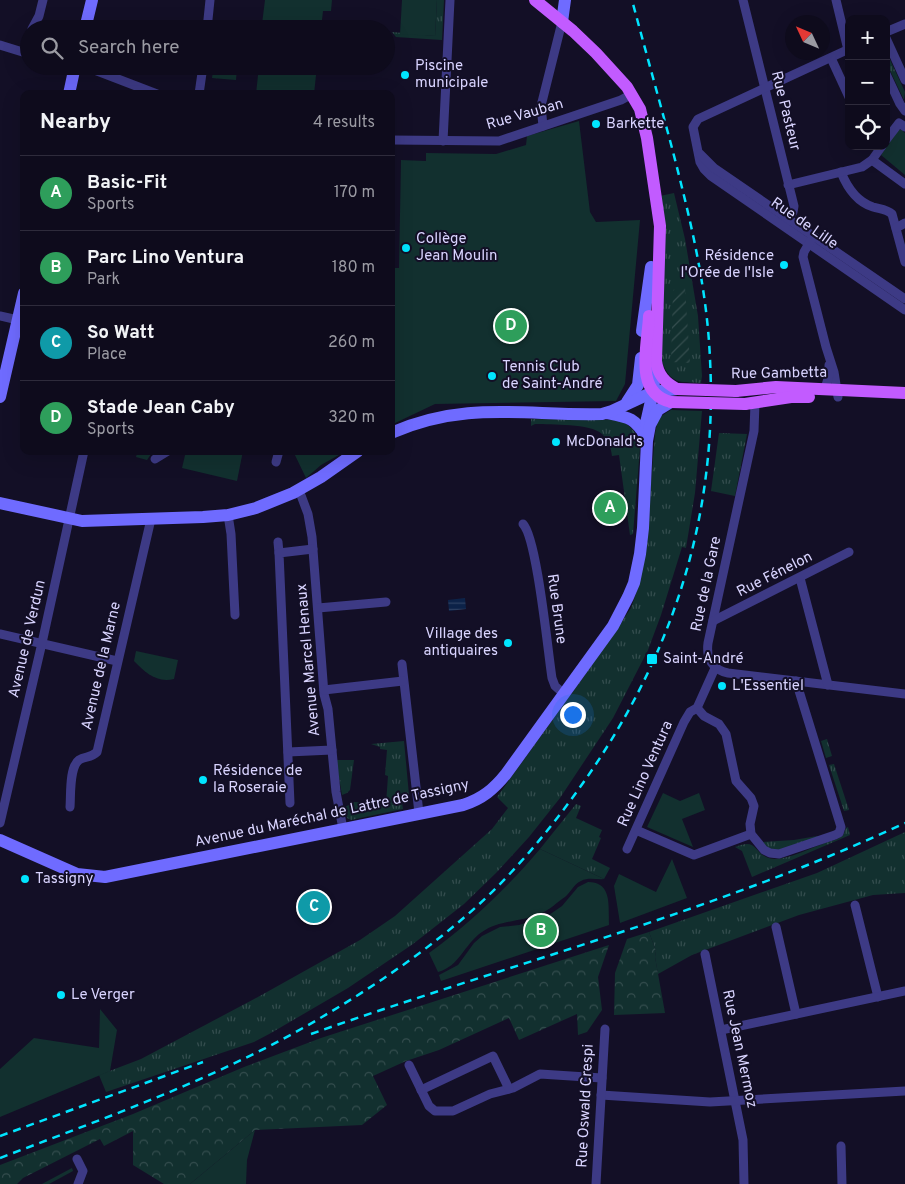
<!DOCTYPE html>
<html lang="en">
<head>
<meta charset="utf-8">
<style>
	body { margin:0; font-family:Overpass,sans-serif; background:#1c1929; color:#f1f3f6 }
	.controls { position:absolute; right:15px; top:15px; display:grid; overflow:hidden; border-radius:10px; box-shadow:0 5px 20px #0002 }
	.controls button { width:45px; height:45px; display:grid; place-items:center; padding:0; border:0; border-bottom:1px solid #2e2b3b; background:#0e0b1c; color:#f1f3f6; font:25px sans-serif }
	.compass { position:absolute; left:785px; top:15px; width:45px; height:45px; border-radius:50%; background:#0e0b1c; box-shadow:0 5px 20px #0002; rotate:314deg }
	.you { position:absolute; left:572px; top:714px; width:18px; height:18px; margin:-12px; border:4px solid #fff; border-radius:50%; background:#1a73e8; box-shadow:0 0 0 8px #1a73e833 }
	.badge { display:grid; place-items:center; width:32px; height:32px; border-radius:50%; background:#00e5ff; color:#fff; font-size:16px; font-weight:700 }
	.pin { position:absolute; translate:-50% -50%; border:2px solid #fff; box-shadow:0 1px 5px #0006 }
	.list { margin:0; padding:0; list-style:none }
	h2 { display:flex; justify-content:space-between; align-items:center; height:65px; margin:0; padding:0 20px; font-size:21px }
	h2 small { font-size:16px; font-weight:400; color:#9b9ba3 }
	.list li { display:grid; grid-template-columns:32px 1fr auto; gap:15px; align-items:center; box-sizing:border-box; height:75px; padding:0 20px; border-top:1px solid #2e2b3b }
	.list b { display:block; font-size:19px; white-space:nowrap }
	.list p { margin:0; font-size:16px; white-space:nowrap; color:#9b9ba3 }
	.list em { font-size:16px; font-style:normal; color:#9b9ba3 }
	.icon { flex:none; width:28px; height:28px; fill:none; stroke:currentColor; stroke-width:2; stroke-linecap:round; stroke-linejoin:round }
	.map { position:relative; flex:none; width:905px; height:1184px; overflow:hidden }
	.search { position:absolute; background:#0e0b1c; box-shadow:0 5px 20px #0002; left:20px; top:20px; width:375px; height:55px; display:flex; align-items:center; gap:12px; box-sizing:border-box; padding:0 18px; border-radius:28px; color:#9b9ba3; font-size:19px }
	.panel { position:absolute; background:#0e0b1c; box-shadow:0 5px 20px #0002; left:20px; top:90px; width:375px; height:365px; border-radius:10px }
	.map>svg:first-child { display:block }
	.grass { fill:url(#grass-tufts) }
	.forest { fill:url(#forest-crowns) }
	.park { fill:#12302f }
	.garden { fill:url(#garden-furrows) }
	.water { fill:url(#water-rules) }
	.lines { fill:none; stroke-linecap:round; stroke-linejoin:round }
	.street { stroke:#3d3a85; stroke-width:9 }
	.secondary { stroke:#6f6bff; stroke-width:12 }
	.primary { stroke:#c25bff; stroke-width:12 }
	.rail { stroke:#00e5ff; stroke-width:2.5; stroke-dasharray:8 6; stroke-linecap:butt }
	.primary-bridge { stroke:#c25bff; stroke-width:12 }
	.poi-dot { fill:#00e5ff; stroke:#130f26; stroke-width:2 }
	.labels { text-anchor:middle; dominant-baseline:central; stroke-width:4; stroke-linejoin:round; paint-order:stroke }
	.poi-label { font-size:15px; fill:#d9d4ff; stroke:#130f26; text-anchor:start }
	.street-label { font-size:15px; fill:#d9d4ff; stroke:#130f26 }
</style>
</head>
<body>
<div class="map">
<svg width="905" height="1184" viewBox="0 0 905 1184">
	<defs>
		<pattern id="grass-tufts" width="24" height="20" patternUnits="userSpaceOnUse" patternTransform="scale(1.25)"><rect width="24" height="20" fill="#12302f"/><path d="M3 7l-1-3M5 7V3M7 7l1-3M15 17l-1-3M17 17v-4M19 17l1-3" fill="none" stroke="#344d4e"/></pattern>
		<pattern id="forest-crowns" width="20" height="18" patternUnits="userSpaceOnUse" patternTransform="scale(1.25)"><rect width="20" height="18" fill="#12302f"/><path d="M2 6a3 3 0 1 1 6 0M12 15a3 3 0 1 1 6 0" fill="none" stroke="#344d4e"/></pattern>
		<pattern id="garden-furrows" width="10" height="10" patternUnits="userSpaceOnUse" patternTransform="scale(1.25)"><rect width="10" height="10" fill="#12302f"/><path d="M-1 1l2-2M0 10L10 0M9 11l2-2" fill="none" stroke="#344d4e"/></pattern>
		<pattern id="water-rules" width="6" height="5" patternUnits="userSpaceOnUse" patternTransform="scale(1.25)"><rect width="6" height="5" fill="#0c2248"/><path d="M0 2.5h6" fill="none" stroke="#2f4163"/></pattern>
	</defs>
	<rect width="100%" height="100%" fill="#130f26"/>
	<g class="grass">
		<path d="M437,0H444L442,40L396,37L392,32L435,36Z"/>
		<path d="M886,51L905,92L904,100L886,62Z"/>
		<path d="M214,66H237L236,80L212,78Z"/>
		<path d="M674,193L685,239L698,316L702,376L701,383C679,382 671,384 662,362L660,196Z"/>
		<path d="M671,410L702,411L695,493L686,548L682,547L661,615L648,650L613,718L560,798L529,837L496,873L464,904L413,944L348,988L271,1033L254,1042L106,1092L99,1075L141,1059L258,997L360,940L395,916L492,829L508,808L497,797L585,675L631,608L639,585L646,544L655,434L658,418Z"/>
		<path d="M531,419L621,420C632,428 639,433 640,448L633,534L630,535L619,455L612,456C611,447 608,440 602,434C590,423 552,425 535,424L531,426Z"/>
		<path d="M719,433L747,434L735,496L711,491Z"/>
		<path d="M138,451H153L147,460L136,457Z"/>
		<path d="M827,739L832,756L826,758L821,741Z"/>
		<path d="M404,741L409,795L401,796L403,809L351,820L347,818L345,807L354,802L386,804L388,776L385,775L387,750L380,749V747L371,744Z"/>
		<path d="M336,760H354L350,790L347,793L342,795Z"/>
		<path d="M834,764L849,810L844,811L829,765Z"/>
		<path d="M576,804L581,806L576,818L602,830L599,837L601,838L592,859L610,868L604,879L540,849Z"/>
		<path d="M848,827L850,835L752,877L742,851L735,847C761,836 752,858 775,859C792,859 820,843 838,839L843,835L846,828Z"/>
		<path d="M905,832V893L873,895L799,915L692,955L658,974L655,957L656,951L649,932L817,873Z"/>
		<path d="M817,836L818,837L776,851L771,850L760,842L794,840Z"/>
		<path d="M72,1168L73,1171L49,1184H42Z"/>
	</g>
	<g class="forest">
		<path d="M649,932L656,951L655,957L665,1013L614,1015L615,973L627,939Z"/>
		<path d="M609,945L598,977L602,1010L587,1032L578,1035L577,1014L519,1040L509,1018L439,1050L406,1061L373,1076L387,1105L362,1125L255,1130L190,1184H164L133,1165V1131L104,1146L100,1139L23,1178L17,1184H0V1165L133,1114L244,1067L321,1038Z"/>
	</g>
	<g class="park">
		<path d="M265,0H332L331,11H323L321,29H266V24H262Z"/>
		<path d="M402,0H437L435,36L400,34Z"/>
		<path d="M259,66H317L314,94H256Z"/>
		<path d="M579,121L590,212L596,222L640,220L625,384L616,401L435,404L391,425V268H399L401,160L426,161V153L496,154L526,145L527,136Z"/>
		<path d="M897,130H902L905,133V175L881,155Z"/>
		<path d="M186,451H243L237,481L182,468Z"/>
		<path d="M293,451H346L321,465L306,478Z"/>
		<path d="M136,651L178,660L174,679C156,683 146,673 134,661Z"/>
		<path d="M663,793L680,801L699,793L705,810L682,819L693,847L647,827Z"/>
		<path d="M540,849L604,879C596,880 589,877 581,881C574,884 571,892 565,897C557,902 550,910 540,914C521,922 499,920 482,932C464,944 460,966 438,972L429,953C470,923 507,888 540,849Z"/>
		<path d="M672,859L687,898L620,923L614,886L619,874L656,892Z"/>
		<path d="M588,882C613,882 608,907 609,925L441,981L439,975L458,965L474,943L482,936L500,927L519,925L546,917L562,906L578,887Z"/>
		<path d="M100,1009L117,1030L110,1071L0,1117V1069L34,1038L99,1048Z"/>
		<path d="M255,1130L247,1160L246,1184H190Z"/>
	</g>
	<path class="garden" d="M685,287L690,363L671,362L673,290Z"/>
	<path class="water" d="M465,598L466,609L449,611L448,600Z"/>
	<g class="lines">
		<g class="street">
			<path d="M743,0L794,206L793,212L786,222"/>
			<path d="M836,0L848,50"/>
			<path d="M32,29L39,16L43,0"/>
			<path d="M207,29L210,0"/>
			<path d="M886,32L905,24"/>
			<path d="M886,38L905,80"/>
			<path d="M0,45L29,54"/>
			<path d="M849,49L698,119L693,127L700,162L704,169L711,176L905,310"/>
			<path d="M25,53L29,39"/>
			<path d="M831,58L849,97"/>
			<path d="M84,66L157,94"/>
			<path d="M886,74L900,104L905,111"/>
			<path d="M199,94L203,66"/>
			<path d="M543,126L541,106L562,22"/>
			<path d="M391,140L499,141L621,100L632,94"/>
			<path d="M886,140L899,123L905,127"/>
			<path d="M443,141L450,0"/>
			<path d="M882,146L872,160L905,184"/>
			<path d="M700,154L714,168L905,299"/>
			<path d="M841,172C847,187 857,202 873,207C880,209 887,209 892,214L905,262"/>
			<path d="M788,185L862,167L872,160"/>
			<path d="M896,228L905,223"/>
			<path d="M811,240L804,252L803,257L826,347L834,372L838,397"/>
			<path d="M0,316L18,320"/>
			<path d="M825,389L829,375V365"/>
			<path d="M755,403L754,431L708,643C706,658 712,670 728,673L905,694"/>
			<path d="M155,459L168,451"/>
			<path d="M276,462L279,451"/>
			<path d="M299,490L308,514L312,537L324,694L328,709L336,792L343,829"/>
			<path d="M228,515L231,534L235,615"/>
			<path d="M523,524C537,538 548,653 552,678L555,686L564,694"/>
			<path d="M278,542L279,553"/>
			<path d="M800,578L828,685"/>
			<path d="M318,608L386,602"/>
			<path d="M713,621L849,552"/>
			<path d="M0,634L117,661"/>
			<path d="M402,664L419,813"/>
			<path d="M324,690L403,681"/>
			<path d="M697,708L704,716L719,724L726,734L736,781L751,798L754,806L750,824L751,834L764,850L770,853L779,854L835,835L839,833L841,827L796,681"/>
			<path d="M288,752L332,750"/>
			<path d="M290,803L279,553L313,549"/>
			<path d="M70,807C71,795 69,767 79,760C85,756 91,758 97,752L151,519"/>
			<path d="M0,823L42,643L84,451"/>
			<path d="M636,830L694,855L751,834"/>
			<path d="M627,849L684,722L690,712L697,708L715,668"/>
			<path d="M855,905L878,997"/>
			<path d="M776,927L796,1014"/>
			<path d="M705,954L743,1140L744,1184"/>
			<path d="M721,1030L905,991"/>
			<path d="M409,1065L429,1106L435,1111H453L490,1094L513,1088L540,1074L602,1078"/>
			<path d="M421,1090L493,1056L509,1089"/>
			<path d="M601,1095L710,1102L905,1091"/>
			<path d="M841,1146L842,1184"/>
			<path d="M77,1159L83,1171L78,1184"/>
			<path d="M596,1184L605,1029"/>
		</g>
		<g class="secondary">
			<path d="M562,22L565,0"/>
			<path d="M85,29L92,0"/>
			<path d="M69,94L75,66"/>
			<path d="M642,331L651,267"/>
			<path d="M0,397L24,293"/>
			<path d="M627,402L638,385L641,358"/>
			<path d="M607,413C628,417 636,418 646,438"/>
			<path d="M646,423L653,392L656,361"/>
			<path d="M391,433C466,400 525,416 602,414L612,411L653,392L677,389"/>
			<path d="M0,503L82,521L203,517L228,515L256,508L293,493L321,477L358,451"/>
			<path d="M0,840L77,874L105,877L463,805C482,799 494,789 506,774L613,626L628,597L634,583L640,554L643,528L647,441L650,425L658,410L671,402"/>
		</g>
		<g class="primary">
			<path d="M535,0L573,31L596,53L627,87L640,109L647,138L660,226L656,361C658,375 665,383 677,389"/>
			<path d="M649,316C648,344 633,393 671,402"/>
			<path d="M736,391L776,387L905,393"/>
			<path d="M745,404L791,397H809"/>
		</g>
		<g class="rail">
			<path d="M311,1034C509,964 714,912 905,823"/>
			<path d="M0,1136L203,1062"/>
			<path d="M0,1158C110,1116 221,1077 322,1017C373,987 422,954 467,915C511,877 549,831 583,783C673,655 718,516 710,359C707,287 690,218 672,148C659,99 645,49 632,0"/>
		</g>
		<g class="primary-bridge">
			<path d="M677,389L736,391"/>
			<path d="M671,402L745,404"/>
		</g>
	</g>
	<g class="poi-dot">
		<circle cx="405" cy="75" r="5"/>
		<circle cx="596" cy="124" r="5"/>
		<circle cx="406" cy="248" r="5"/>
		<circle cx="784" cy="265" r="5"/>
		<circle cx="492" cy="376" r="5"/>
		<circle cx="556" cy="442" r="5"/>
		<circle cx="508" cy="643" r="5"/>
		<rect x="646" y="653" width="12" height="12" rx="2.5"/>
		<circle cx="722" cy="686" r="5"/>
		<circle cx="203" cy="780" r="5"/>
		<circle cx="25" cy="879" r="5"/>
		<circle cx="61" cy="995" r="5"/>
	</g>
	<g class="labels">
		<g class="poi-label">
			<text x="415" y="66">Piscine<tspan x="415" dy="17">municipale</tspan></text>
			<text x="606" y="124">Barkette</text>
			<text x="416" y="239">Collège<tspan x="416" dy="17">Jean Moulin</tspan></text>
			<text x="774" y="256" text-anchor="end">Résidence<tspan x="774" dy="17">l'Orée de l'Isle</tspan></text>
			<text x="502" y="367">Tennis Club<tspan x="502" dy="17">de Saint-André</tspan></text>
			<text x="566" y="442">McDonald's</text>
			<text x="498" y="634" text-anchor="end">Village des<tspan x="498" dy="17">antiquaires</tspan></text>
			<text x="663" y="659">Saint-André</text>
			<text x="732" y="686">L'Essentiel</text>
			<text x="213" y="771">Résidence de<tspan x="213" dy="17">la Roseraie</tspan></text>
			<text x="35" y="879">Tassigny</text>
			<text x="71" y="995">Le Verger</text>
		</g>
		<g class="street-label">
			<text transform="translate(785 111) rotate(76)">Rue Pasteur</text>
			<text transform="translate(525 115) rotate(-16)">Rue Vauban</text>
			<text transform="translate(804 224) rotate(35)">Rue de Lille</text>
			<text transform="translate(779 374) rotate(-1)">Rue Gambetta</text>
			<text transform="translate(775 575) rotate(-27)">Rue Fénelon</text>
			<text transform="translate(707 584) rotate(-78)">Rue de la Gare</text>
			<text transform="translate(556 609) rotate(82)">Rue Brune</text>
			<text transform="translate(28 639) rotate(-77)">Avenue de Verdun</text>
			<text transform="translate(309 660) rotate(-95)">Avenue Marcel Henaux</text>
			<text transform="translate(102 666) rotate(-77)">Avenue de la Marne</text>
			<text transform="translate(646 774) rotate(-66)">Rue Lino Ventura</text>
			<text transform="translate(332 814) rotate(-12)">Avenue du Maréchal de Lattre de Tassigny</text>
			<text transform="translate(739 1049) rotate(78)">Rue Jean Mermoz</text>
			<text transform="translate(586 1106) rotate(-87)">Rue Oswald Crespi</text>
		</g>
	</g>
</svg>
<div class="controls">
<button>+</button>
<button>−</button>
<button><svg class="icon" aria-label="locate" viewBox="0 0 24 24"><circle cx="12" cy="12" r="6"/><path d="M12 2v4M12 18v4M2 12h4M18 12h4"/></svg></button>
</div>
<svg class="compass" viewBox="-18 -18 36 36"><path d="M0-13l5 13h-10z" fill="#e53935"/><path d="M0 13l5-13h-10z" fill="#9b9ba3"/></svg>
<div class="you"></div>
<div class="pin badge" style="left:610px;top:508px;background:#2e9e5b">A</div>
<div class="pin badge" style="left:541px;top:931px;background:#2e9e5b">B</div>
<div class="pin badge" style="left:314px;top:907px;background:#0f9aa8">C</div>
<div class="pin badge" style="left:511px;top:326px;background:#2e9e5b">D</div>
<div class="search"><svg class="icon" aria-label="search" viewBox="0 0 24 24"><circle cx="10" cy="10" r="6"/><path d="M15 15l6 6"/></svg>Search here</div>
<section class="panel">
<h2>Nearby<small>4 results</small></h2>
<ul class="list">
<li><span class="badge" style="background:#2e9e5b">A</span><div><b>Basic-Fit</b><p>Sports</p></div><em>170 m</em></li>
<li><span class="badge" style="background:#2e9e5b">B</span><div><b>Parc Lino Ventura</b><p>Park</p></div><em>180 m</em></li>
<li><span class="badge" style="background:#0f9aa8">C</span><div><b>So Watt</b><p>Place</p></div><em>260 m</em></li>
<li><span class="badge" style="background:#2e9e5b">D</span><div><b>Stade Jean Caby</b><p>Sports</p></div><em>320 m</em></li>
</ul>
</section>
</div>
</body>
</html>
